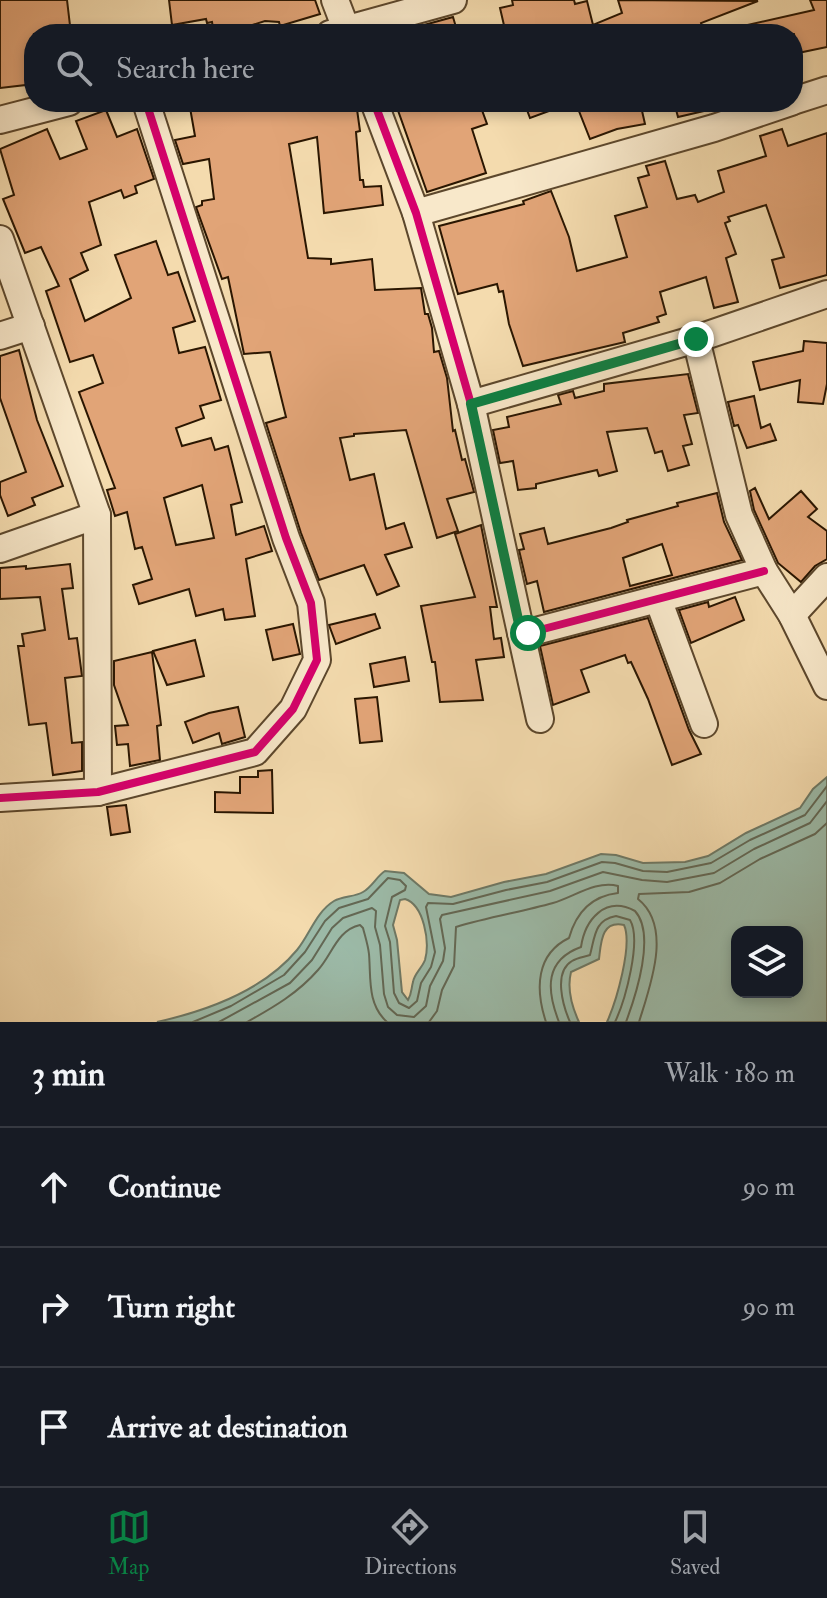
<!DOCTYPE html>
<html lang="en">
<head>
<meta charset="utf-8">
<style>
	body { margin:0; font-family:"IM FELL Double Pica",serif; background:#20242c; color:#f1f3f6 }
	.controls { position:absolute; right:24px; bottom:24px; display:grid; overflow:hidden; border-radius:16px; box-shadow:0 4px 12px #0003 }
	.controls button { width:72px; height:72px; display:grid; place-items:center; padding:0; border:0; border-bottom:2px solid #363941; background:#171b24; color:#f1f3f6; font:40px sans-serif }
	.stop { position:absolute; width:24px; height:24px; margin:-18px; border:6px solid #0b8043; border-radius:50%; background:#fff }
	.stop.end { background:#0b8043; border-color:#fff; box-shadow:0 2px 8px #0008 }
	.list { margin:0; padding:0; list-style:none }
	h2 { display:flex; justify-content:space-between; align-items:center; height:104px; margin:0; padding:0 32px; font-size:34px }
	h2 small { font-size:26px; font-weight:400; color:#9ea1a6 }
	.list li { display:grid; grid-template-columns:52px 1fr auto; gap:24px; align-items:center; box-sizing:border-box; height:120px; padding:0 32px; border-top:2px solid #363941 }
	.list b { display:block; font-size:30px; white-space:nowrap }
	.list em { font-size:26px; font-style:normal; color:#9ea1a6 }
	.icon { flex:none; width:44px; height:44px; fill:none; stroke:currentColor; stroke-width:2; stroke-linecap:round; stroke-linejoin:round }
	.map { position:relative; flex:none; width:827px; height:1022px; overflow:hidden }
	.search { position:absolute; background:#171b24; box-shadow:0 4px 12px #0003; left:24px; right:24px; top:24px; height:88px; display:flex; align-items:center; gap:20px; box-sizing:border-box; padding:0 28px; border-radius:32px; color:#9ea1a6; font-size:30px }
	.sheet { height:464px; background:#171b24 }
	nav { display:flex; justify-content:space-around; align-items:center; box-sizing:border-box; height:112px; border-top:2px solid #363941; background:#171b24; font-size:22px; color:#9ea1a6 }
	nav a { display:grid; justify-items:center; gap:4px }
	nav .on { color:#0b8043 }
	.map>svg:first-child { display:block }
	.water { fill:#9cbba9; stroke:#6e7966; stroke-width:2; fill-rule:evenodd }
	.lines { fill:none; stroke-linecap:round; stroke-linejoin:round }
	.shore { stroke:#636855; stroke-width:2 }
	.building { fill:#e1a477; stroke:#2a1601; stroke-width:2; fill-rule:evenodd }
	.minor-casing { stroke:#5c472c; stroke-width:30 }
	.minor { stroke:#f8e8ca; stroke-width:26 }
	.cycleway-casing { stroke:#f8e8ca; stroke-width:13 }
	.cycleway { stroke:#d6006c; stroke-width:8 }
	.route { stroke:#0b8043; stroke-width:10 }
</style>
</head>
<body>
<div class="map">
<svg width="827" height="1022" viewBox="0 0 827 1022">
	<rect width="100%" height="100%" fill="#f4dbae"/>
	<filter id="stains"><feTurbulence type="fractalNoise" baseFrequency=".0025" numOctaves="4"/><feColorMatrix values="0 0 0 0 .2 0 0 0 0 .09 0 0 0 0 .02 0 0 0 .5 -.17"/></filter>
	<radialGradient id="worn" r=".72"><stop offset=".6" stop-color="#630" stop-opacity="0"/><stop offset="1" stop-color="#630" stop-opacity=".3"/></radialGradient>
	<path class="water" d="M827,777V1022H607C616,1002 633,945 624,925C601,920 601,943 599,959L571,972C567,988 572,1007 579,1022H157C206,1011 264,990 297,950C310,934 316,912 334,901C343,896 355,897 363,892C372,887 377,876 385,871L404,873L429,894L451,897L504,882L546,874L601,854L616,855L643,863L685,862L708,856L746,833L800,808L813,789ZM405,899C424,905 430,942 425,960C422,968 414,974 413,982C411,989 412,993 408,1000L402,992L397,940L393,925L400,900ZM737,932H797V992H737Z"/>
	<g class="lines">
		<g class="shore">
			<path d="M193,1022L231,1006L284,975L305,952L325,921L339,908L368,899L388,878L400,880L406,886L405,890L392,897L385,926L390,942L394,993L399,1003L409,1008L417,1001L421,983L431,967L435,952L426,907L428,903L453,904L506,890L547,882L602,862L615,863L643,871L667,872L711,863L750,840L805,815L827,786"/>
			<path d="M219,1022L290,983L312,960L332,928L343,918L372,908L376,911L375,927L380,945L384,994L388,1007L397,1015L414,1017L426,1006L430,986L443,961L445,948L440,919L442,915L550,891L603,872L642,880L667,882L714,873L754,849L810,823L827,801"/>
			<path d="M247,1022C274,1007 298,993 318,970C332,955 337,930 360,925L363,928C365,936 368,945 369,954C371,978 367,1004 387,1022"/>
			<path d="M429,1022L437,1011L442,990L454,966L456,927C488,917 521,912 553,903C574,897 596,880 618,886V893C592,896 576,913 569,938C536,954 535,989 546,1022"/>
			<path d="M559,1022C546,989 545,960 581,947C585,920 605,895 635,911C656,934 636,995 626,1022"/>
			<path d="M570,1022C563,1006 553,972 572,961C577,958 584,957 590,955C595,937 594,920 616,916L630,920C642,940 625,1001 615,1022"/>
			<path d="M639,1022C650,986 673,927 638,899L639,894L689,892L720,883L760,859L815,834L827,823"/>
		</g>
	</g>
	<g class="building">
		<path d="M0,0H67L71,34H34V84L0,88Z"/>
		<path d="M169,0H315L320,14L280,26L279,22L265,21L224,34H214L212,22L207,23L206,19L172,25Z"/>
		<path d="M512,0H574L575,4L587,1L593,25L622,13L618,0L758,1L701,23L704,34H551V31L537,34H506L500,8L513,5Z"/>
		<path d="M810,0H827V47L798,53L794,34H735L734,28L814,10Z"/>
		<path d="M453,17L458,34H426L424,25Z"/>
		<path d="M189,102H356L360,131L356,132L360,180H363L364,187L381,186L383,205L324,213L317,137L289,144L308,258L331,259V264L372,259L375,290L421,288L425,314H428L432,328L434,352L439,351L447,378L453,431L455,430L462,460L465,459L474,492L447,499L458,531L437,538L406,430L354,434V436L340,438L350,480L374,474L386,529L404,523L412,547L385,555L399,586L377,595L364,565L319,580L301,533L266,423L286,417L270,352L244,354L228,277L222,279L196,207L202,205V201L214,199L209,159L183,164L175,140L195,136Z"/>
		<path d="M395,102H479L487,124L472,129L486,173L427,192Z"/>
		<path d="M524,102H568V104L530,118Z"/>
		<path d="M587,102H640L645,124L617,129L590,139L577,106Z"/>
		<path d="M674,102H716L717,108L678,117Z"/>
		<path d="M106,110L117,137L137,129L154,179L135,186L137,193L124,198L121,190L89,202L101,245L81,253L88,270L70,279L85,321L131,298L115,255L156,241L168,275L178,272L195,321L173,328L179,353L205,347L221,400L200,406L204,418L176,428L182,446L211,438L215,450L228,446L242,502L231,505L236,535L264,526L272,551L246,559L255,616L225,620L223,609L196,616L189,589L139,604L133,585L152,579L142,547L135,549L127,512L115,516L107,490L115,488L79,392L103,383L93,355L70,362L46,291L59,286L41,247L25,253L3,199L14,195L0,149L47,129L60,159L87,149L76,121ZM202,485L214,538L176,545L164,498Z"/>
		<path d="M782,129L788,146L827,133V275L780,288L772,260L784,257L766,205L728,217L730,221L725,223L736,254L726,258L738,302L714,308L706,277L660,292L666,314L657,317L659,322L623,333L625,342L523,366L509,324L503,291L499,292L497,284L458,294L439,226L524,204L523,201L551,191L569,237L577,271L627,257L615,216L647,207L638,178L649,175L646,166L665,161L677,199L695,195L698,202L724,192L718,171L766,156L760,136Z"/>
		<path d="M804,341L827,343V384L823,404L798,402L800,380L760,390L753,362L803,351Z"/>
		<path d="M19,350L37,420L63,486L32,498L35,505L8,516L0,495V482L26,472L0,398V356Z"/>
		<path d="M688,374L698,413L684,415L692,444L683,446L689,465L668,471L662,451L655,453L647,428L607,432L617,471L599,476L597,470L536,484V488L518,490L513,461L500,463L493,430L509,427L507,417L561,404L558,395L573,391L575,398L604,391V384Z"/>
		<path d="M754,396L761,428L770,424L776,440L747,448L738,425L734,426L728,402Z"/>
		<path d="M755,488L769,519L801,491L817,509L808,517L827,531V559L815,566L801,582L778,563L754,510L750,491Z"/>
		<path d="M717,493L724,522L742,560L544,612L537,581L527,584L519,550L524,549L520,534L544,528L548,544L611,528L628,522L627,520L678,506L677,503ZM662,544L672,575L630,586L623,558Z"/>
		<path d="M481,525L497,607H490L494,639L501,638L504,657L476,660L483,700L440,702L435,662H432L421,606L475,597L455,534Z"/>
		<path d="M70,564L73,588L62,589L69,639L77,638L82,676L65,678L72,743L82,742V771L53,775L46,723L29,725L18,646H24L22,634L45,630L40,597L0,599V568L26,566V569Z"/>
		<path d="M735,597L744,620L691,643L679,610L708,602L709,607Z"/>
		<path d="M375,614L380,628L336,644L329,625Z"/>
		<path d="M648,618L689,730L701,754L672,765L648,699L631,662L628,663L625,655L581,670L589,692L553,705L540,646Z"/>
		<path d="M293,624L300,654L273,660L266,630Z"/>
		<path d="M195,640L204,676L167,685L153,651Z"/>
		<path d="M152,652L161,725L157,726L160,760L130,766L128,744L117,745L115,726L128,725L114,685V661Z"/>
		<path d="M405,657L409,681L374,687L370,664Z"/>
		<path d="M377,697L382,741L360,743L355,699Z"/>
		<path d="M238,707L245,737L222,744L219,733L193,743L185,722L209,713Z"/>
		<path d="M272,770L273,813L215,812V792L240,793V777H258V771Z"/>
		<path d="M126,805L130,832L111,835L107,807Z"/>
	</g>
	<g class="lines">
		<g class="minor-casing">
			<g id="minor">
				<path d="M335,0L348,34"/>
				<path d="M330,34L453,0"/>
				<path d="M793,101L827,90"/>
				<path d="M374,102L416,213L471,404L521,633H528L764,571"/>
				<path d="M0,120L69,102"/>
				<path d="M416,213L714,128L791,102"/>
				<path d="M0,239L97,515"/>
				<path d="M0,336L31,326"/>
				<path d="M696,339L739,515L764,571L792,615L827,686"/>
				<path d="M471,404L696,339L827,294"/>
				<path d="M0,549L97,515L98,792"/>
				<path d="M658,599L704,724"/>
				<path d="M792,615L827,577"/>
				<path d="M521,633L540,719"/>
				<path d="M0,798L98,792L255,752L293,709L317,660L311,603L286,538L146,102"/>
			</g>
		</g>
		<use href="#minor" class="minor"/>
		<g class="cycleway-casing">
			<g id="cycleway">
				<path d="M374,102L416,213L471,404L521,633H528L764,571"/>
				<path d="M0,798L98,792L255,752L293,709L317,660L311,603L286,538L146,102"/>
			</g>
		</g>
		<use href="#cycleway" class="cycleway"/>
	</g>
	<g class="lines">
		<path class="route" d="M528,633H521L471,404L696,339"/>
	</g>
	<rect width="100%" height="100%" filter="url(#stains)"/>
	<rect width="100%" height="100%" fill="url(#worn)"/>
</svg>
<div class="controls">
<button><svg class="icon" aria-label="layers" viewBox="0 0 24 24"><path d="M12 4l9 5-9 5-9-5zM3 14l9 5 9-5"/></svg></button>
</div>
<div class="stop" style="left:528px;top:633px"></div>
<div class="stop end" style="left:696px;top:339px"></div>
<div class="search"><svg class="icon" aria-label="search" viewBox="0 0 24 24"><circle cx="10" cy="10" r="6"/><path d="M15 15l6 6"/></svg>Search here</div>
</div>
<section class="sheet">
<h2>3 min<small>Walk · 180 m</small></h2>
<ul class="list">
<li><svg class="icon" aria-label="ahead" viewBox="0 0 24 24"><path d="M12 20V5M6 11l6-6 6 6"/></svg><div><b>Continue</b></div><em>90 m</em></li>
<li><svg class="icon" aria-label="right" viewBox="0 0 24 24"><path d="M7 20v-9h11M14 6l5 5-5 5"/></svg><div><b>Turn right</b></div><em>90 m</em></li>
<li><svg class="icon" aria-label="arrive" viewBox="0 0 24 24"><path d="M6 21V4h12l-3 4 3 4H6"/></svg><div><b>Arrive at destination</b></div></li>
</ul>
</section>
<nav>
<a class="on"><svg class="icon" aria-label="map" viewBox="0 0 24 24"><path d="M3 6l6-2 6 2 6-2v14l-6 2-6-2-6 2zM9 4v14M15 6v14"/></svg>Map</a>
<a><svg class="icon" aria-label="directions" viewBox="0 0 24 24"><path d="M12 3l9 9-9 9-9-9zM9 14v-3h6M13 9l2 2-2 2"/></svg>Directions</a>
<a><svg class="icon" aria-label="saved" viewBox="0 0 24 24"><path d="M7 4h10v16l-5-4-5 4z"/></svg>Saved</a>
</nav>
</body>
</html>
